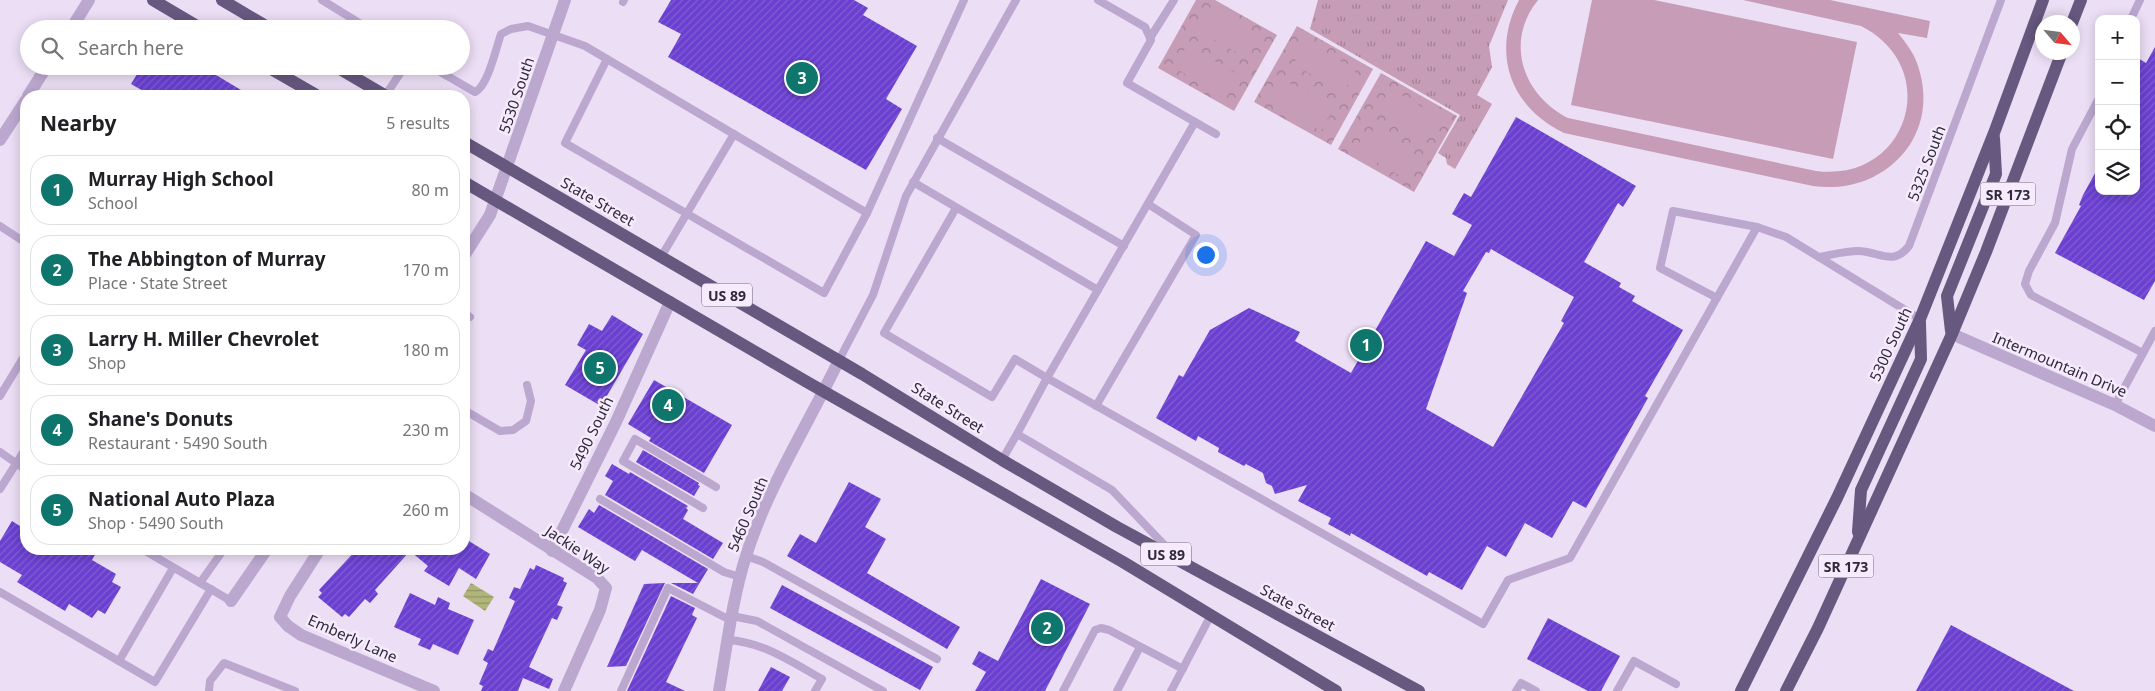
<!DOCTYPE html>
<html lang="en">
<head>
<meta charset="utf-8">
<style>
	body { margin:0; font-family:"Noto Sans",sans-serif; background:#f6f6f6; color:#202124 }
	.controls { position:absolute; right:15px; top:15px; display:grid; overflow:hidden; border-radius:10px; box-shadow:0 2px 12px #0003 }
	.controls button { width:45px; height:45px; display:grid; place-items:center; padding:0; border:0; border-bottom:1px solid #e0e0e0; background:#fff; color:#202124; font:25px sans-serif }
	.compass { position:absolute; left:2035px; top:15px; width:45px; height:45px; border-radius:50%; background:#fff; box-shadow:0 2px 12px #0003; rotate:118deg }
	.you { position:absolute; left:1205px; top:254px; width:18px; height:18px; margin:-12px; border:4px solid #fff; border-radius:50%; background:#1a73e8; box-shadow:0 0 0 8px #1a73e833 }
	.badge { display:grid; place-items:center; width:32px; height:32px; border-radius:50%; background:#0f766e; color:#fff; font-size:16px; font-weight:700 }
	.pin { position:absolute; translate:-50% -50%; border:2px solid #fff; box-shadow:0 1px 5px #0006 }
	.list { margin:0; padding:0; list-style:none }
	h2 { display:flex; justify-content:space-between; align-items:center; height:65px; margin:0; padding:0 20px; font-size:21px }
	h2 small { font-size:16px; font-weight:400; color:#757577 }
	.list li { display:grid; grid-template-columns:32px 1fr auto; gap:15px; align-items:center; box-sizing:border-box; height:70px; margin:0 10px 10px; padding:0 10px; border:1px solid #e0e0e0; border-radius:20px }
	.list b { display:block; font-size:19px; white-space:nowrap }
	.list p { margin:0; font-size:16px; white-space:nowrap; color:#757577 }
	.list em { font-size:16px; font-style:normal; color:#757577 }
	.icon { flex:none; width:28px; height:28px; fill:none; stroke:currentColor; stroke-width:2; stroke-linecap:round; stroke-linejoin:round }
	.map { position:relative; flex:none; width:2155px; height:691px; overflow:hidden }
	.search { position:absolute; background:#fff; box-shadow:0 2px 12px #0003; left:20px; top:20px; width:450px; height:55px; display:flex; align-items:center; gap:12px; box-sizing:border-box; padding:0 18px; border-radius:28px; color:#757577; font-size:19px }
	.panel { position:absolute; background:#fff; box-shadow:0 2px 12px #0003; left:20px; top:90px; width:450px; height:465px; border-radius:20px }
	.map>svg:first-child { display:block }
	.grass { fill:url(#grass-tufts) }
	.park { fill:url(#park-crowns) }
	.pitch { fill:#c69cb6 }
	.water { fill:url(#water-rules) }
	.building { fill:url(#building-hatch); fill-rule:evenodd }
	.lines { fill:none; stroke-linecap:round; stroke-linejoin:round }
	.service { stroke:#bca8cf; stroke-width:8 }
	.minor { stroke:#bca8cf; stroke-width:12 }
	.tertiary { stroke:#bca8cf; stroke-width:12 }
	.primary { stroke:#67587f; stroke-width:12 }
	.labels { text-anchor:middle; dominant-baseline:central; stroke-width:5; stroke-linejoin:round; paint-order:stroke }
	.shield { fill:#f5ebfc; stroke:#6b6375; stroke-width:1 }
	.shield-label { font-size:14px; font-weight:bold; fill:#30293b }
	.street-label { font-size:15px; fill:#30293b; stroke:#f5ebfc }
</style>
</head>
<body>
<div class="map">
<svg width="2155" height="691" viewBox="0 0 2155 691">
	<defs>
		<pattern id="grass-tufts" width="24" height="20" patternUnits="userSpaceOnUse" patternTransform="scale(1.25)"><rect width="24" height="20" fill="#c69cb6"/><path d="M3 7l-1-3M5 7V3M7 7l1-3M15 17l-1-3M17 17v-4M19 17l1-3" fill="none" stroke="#a17f95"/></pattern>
		<pattern id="park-crowns" width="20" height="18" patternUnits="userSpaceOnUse" patternTransform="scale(1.25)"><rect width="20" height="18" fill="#c69cb6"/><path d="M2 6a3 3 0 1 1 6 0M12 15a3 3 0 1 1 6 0" fill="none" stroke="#a17f95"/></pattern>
		<pattern id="water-rules" width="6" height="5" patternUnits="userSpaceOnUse" patternTransform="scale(1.25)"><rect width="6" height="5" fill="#b0b679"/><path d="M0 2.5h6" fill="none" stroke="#909464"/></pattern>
		<pattern id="building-hatch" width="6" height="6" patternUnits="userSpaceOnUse" patternTransform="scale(1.25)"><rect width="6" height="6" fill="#6a3fd2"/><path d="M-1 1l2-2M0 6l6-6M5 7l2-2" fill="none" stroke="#805fce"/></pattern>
	</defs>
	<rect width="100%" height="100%" fill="#ebdef5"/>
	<path class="grass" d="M1318,0H1508L1489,46L1492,67L1477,95L1492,104L1455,169L1447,164L1446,158L1438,153L1460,115L1310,29Z"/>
	<g class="park">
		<path d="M1196,0H1215L1277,35L1234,111L1158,68Z"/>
		<path d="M1297,26L1373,69L1331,145L1254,102Z"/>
		<path d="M1381,73L1457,116L1414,192L1338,149Z"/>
	</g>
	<g class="pitch">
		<path d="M1519,0H1538C1504,42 1523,95 1568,118L1816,171C1908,183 1944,68 1861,26L1743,0H1830L1930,21L1927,38L1898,33C1906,43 1914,53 1918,66C1942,137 1883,196 1813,186L1564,133C1510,107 1491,53 1519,0Z"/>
		<path d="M1592,0H1654L1857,42L1833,159L1571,105Z"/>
		<path d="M1210,7L1259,35L1246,58L1197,30Z"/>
		<path d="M1306,42L1356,70L1343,93L1293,64Z"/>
		<path d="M1187,45L1237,74L1224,97L1175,68Z"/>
		<path d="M1284,80L1334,108L1321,131L1271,103Z"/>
		<path d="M1390,89L1440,117L1427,140L1377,112Z"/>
		<path d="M1368,128L1417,156L1405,179L1355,150Z"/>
	</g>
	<path class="water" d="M471,583L494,597L485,611L463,596Z"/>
	<g class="building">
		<path d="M671,0H854L868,8L863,15L917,46L886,99L902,109L866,170L668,57L681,34L658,22Z"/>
		<path d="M2155,47V281L2144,300L2055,253L2081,206L2079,205L2083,195L2099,166V191H2136V57L2146,63Z"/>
		<path d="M142,66H201L251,96H152L131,84Z"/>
		<path d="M1516,117L1636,186L1623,207L1618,203L1584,262L1621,283L1619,287L1635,296L1632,301L1683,330L1645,396L1648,398L1586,508L1573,501L1552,538L1525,523L1506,557L1487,546L1462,590L1429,572L1427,576L1351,533L1350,536L1328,524L1331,518L1298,501L1307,485L1275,494L1272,486L1266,483L1263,473L1246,464L1244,466L1218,452L1219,448L1198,436L1196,441L1156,418L1179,375L1183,377L1210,330L1249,308L1300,332L1295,341L1351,373L1426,241L1454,256L1472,225L1452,214L1464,193L1471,197ZM1491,249L1574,297L1561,321L1564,323L1493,447L1426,409L1467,293L1463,291L1486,252L1489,253Z"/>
		<path d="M612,315L643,334L601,406L565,385L586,350L577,345L589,324L602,331Z"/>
		<path d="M654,380L732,425L704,473L649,441L651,438L628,424Z"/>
		<path d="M643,450L699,483L698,485L700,486L694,496L636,462Z"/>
		<path d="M612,464L629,474L630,472L688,506L686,508L688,510L683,519L723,543L713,559L605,495L613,481L605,476Z"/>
		<path d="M849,482L881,499L865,527L886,539L867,573L960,627L947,649L787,556L800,534L816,543Z"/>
		<path d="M599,505L708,569L693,594L671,583H698L642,550L635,561L578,527L589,509L594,513Z"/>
		<path d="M12,521L26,530V549H89L96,553L92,560L116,574L112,582L121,587L105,614L98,610L92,618L69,604L65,611L17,582L22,575L0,562V541Z"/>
		<path d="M464,538L490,554L476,579L459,568L449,586L424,571L428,566L410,551L375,590L378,594L370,603L365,599L349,617L345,614L342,617L318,597L322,593L319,590L357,549H464Z"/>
		<path d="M536,565L564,578L563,581L567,583L557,605L563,607L557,620L552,618L529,667L553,679L549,689L523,678L518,691H481L483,686L479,684L488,663L483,660L488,649L493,651L515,601L509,598L514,587L520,589L530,568L534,570Z"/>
		<path d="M1041,579L1090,604L1045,691H975L986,672L972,664L979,651L998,661Z"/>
		<path d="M665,583L626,666L607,667L644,584Z"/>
		<path d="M782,585L933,667L920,690L770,608Z"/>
		<path d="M410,593L435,605L438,597L450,603L448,609L474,620L458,655L433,644L430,650L418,645L421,639L394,627Z"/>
		<path d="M671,596L695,608L692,615L697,618L666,682L685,691H627Z"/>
		<path d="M1548,618L1620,656L1601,691H1588L1527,659Z"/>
		<path d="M1951,625L2074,691H1916Z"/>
		<path d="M771,667L790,677L782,691H758Z"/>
	</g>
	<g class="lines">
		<g class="service">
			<path d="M322,0L369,29"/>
			<path d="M1098,0L1145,27L1151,40L1127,83L1216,134"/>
			<path d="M623,2L624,0"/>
			<path d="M2131,19L2140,0"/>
			<path d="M1150,38L1174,0"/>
			<path d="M607,59L867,213L824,293L565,143Z"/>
			<path d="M430,66L475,92C488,86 496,48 501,34L511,29L528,26L585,46L607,59"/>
			<path d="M385,96L405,66"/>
			<path d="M2099,98L2072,149L2055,223L2029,271L2025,284L2031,295L2143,353"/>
			<path d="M937,138L1124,246"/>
			<path d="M913,182L1098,290"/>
			<path d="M956,208L884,333L992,397L1015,359L1047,378L1195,122"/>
			<path d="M867,213L964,0"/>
			<path d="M0,226L26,243"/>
			<path d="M661,257L734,134"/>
			<path d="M1819,257C1831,255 1845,251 1858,251C1878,251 1893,267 1909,246L2001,0"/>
			<path d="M1717,298L1660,268L1673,211L1757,227"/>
			<path d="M464,312L470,317"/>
			<path d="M839,360L873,295L906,196L1016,0"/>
			<path d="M0,396L26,353"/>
			<path d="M2115,405L2155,331"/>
			<path d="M1096,406L1196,235L1148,204"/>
			<path d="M464,410L500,431L513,430L526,421L531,401L527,385"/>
			<path d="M0,452L26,470"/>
			<path d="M1002,460L1017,434"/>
			<path d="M0,489L26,448"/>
			<path d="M600,499L724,572L740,577"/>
			<path d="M703,508L623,461L635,439L716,487"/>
			<path d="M142,549L231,601"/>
			<path d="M1172,553L1112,490L1017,434L1047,378L1483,624L1508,580L1570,558L1757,227L1786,237L1920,319"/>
			<path d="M746,556L763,562L937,659"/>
			<path d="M200,583L224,549"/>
			<path d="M0,592L155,682L211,589"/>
			<path d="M732,616L757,621L883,691"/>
			<path d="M728,640C763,642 792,662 822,679L815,691"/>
			<path d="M119,661L173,568"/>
			<path d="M209,691L210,681L224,663L295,691"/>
			<path d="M621,691L668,588L732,621"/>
			<path d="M1063,691L1095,630L1101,628L1109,630L1183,669"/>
			<path d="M1117,691L1140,647"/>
			<path d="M1171,691L1211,615"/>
			<path d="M1516,691L1521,683L1536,691"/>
			<path d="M1617,691L1634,661L1676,684"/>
		</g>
		<g class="minor">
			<path d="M464,256L490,215L565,0"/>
			<path d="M1952,334L2115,405L2155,426"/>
			<path d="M464,494L597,578L606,588L600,610L564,691"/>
			<path d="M320,549L290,596L280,617L288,626L301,635L434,691"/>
			<path d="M552,551L616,422L670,302"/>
			<path d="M231,601L267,549"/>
			<path d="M719,691C727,646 732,600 746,556C767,488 808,425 839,360"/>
		</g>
		<g class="tertiary">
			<path d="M71,29L89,0"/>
			<path d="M28,96L47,66"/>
			<path d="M0,140L26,100"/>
		</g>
		<g class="primary">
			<path d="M153,0L202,29"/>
			<path d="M222,0L271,29"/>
			<path d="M2072,23L2081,0"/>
			<path d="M266,66L318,96"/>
			<path d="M335,66L386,96"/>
			<path d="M464,142L862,374L1002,460L1117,527L1419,691"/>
			<path d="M464,182L807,382L1123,562L1336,691"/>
			<path d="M1951,331L1947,296L1996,174L1994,138"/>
			<path d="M1858,532L1861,490L1921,359L1920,323"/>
			<path d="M1741,691L1837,498L1920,319L1994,133L2043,0"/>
			<path d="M1786,691L1818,628L1952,334L1986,252L2062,52"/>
		</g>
	</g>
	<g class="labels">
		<g class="shield">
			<rect x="1980.5" y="182.5" width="55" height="23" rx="4"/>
			<rect x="702" y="283.5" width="50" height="23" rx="4"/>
			<rect x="1141" y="542.5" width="50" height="23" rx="4"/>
			<rect x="1818.5" y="554.5" width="55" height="23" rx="4"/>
		</g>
		<g class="shield-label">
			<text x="2008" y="194">SR 173</text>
			<text x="727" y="295">US 89</text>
			<text x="1166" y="554">US 89</text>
			<text x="1846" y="566">SR 173</text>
		</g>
		<g class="street-label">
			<text transform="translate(516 95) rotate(-71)">5530 South</text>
			<text transform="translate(1926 163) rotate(-69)">5325 South</text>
			<text transform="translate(598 201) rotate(30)">State Street</text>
			<text transform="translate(1890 344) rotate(-65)">5300 South</text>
			<text transform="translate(2060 364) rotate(23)">Intermountain Drive</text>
			<text transform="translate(948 407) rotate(32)">State Street</text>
			<text transform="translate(591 433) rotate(-64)">5490 South</text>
			<text transform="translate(747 514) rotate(-67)">5460 South</text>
			<text transform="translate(578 549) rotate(34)">Jackie Way</text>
			<text transform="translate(1298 607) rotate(28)">State Street</text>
			<text transform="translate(353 638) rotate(24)">Emberly Lane</text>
		</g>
	</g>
</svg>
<div class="controls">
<button>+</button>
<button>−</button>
<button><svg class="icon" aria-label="locate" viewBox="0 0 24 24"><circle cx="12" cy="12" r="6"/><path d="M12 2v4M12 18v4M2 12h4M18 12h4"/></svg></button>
<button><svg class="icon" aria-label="layers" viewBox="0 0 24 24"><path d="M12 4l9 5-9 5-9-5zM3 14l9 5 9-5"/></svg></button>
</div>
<svg class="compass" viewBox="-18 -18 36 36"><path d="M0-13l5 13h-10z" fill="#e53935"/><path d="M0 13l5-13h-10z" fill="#757577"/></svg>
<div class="you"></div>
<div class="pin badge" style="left:1366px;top:345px">1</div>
<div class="pin badge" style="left:1047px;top:628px">2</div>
<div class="pin badge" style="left:802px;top:78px">3</div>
<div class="pin badge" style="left:668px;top:405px">4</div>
<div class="pin badge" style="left:600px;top:368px">5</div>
<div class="search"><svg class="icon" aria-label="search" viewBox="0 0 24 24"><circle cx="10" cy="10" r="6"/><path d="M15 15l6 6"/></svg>Search here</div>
<section class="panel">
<h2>Nearby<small>5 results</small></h2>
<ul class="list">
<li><span class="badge">1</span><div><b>Murray High School</b><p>School</p></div><em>80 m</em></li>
<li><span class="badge">2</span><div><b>The Abbington of Murray</b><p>Place · State Street</p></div><em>170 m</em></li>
<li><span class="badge">3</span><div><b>Larry H. Miller Chevrolet</b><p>Shop</p></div><em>180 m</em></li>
<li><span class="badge">4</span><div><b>Shane's Donuts</b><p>Restaurant · 5490 South</p></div><em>230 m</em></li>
<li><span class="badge">5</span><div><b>National Auto Plaza</b><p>Shop · 5490 South</p></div><em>260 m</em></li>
</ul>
</section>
</div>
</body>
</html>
